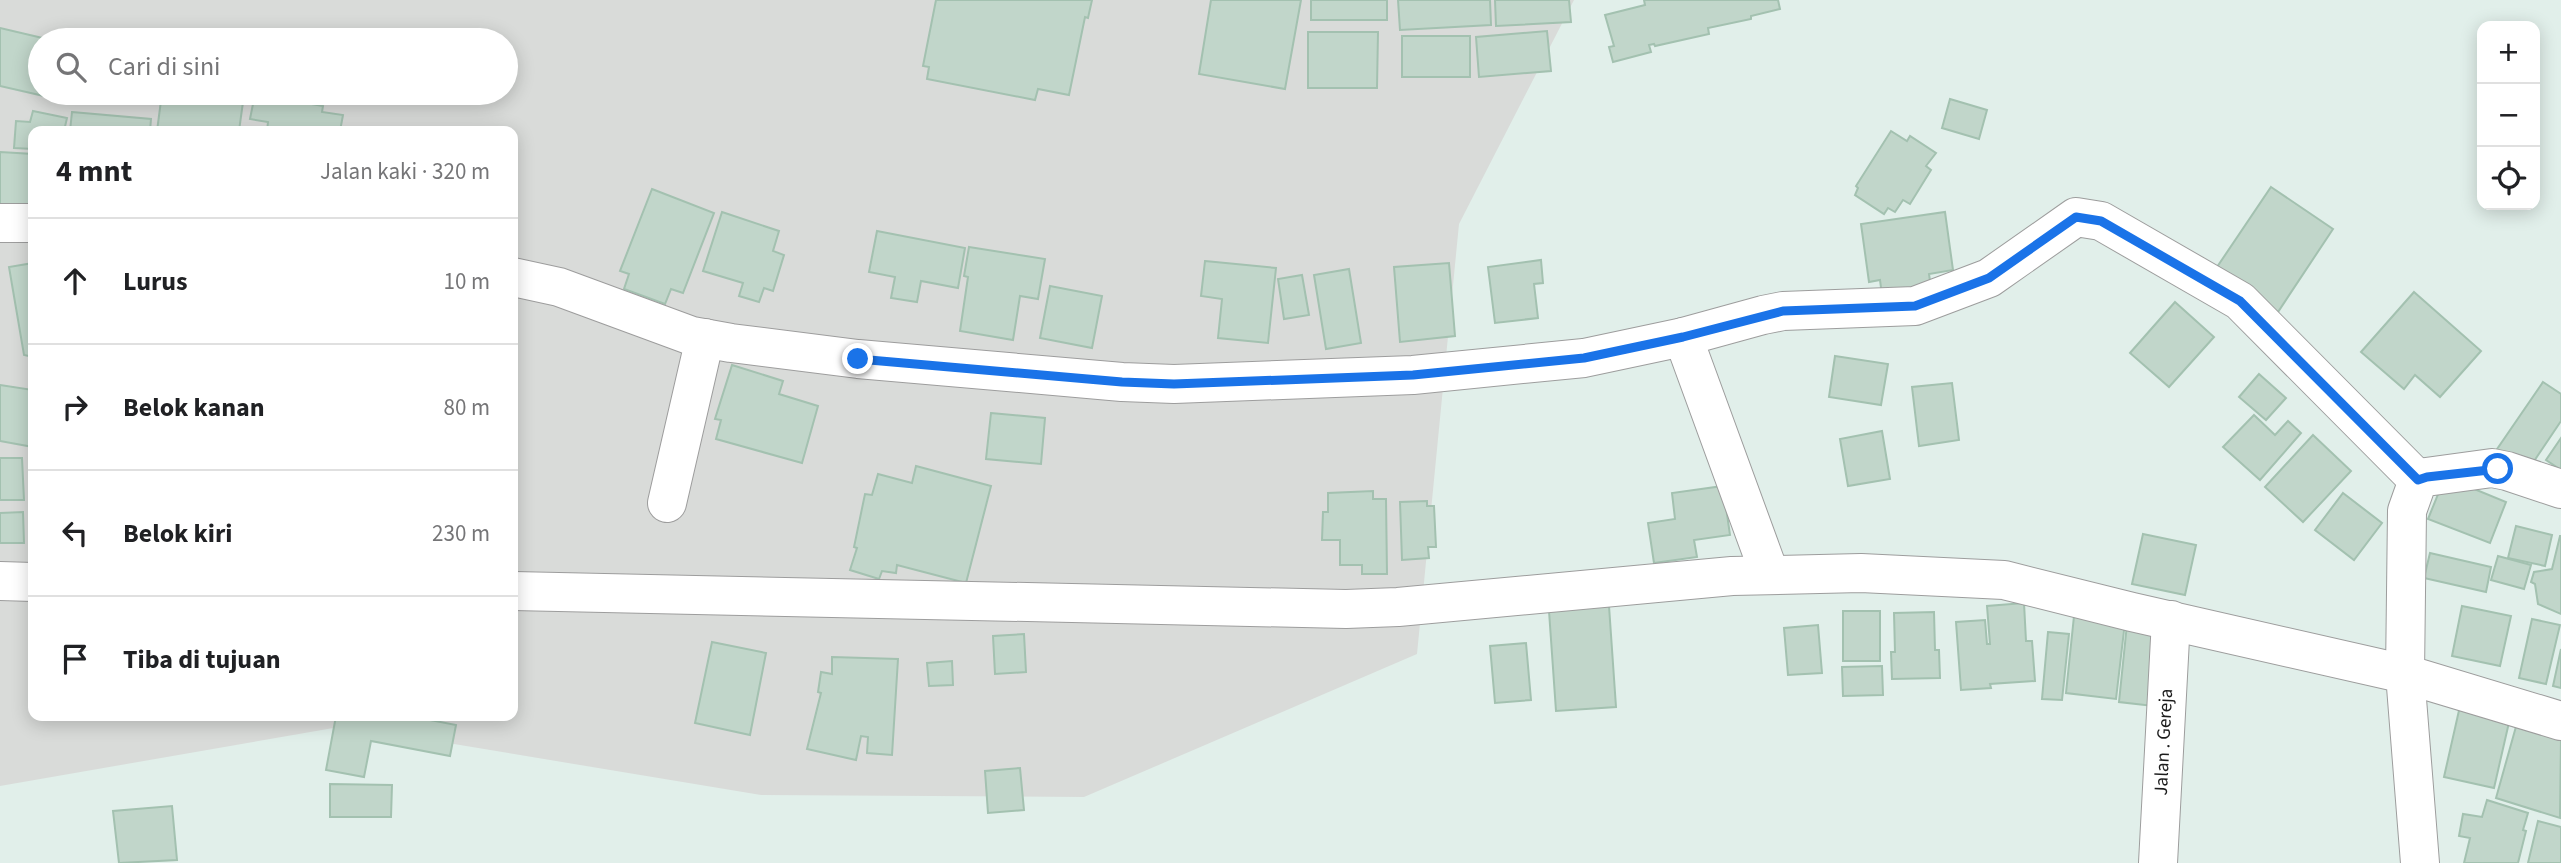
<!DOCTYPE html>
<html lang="id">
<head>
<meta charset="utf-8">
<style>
	body { margin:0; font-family:"Source Sans 3",sans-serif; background:#f6f6f6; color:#202124 }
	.controls { position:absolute; right:21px; top:21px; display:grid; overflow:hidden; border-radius:14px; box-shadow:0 4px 18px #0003 }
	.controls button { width:63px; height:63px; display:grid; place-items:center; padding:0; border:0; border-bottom:2px solid #e0e0e0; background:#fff; color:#202124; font:35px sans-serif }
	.stop { position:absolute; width:21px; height:21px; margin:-16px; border:5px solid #1a73e8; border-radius:50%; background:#fff }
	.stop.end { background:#1a73e8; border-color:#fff; box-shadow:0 2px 7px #0008 }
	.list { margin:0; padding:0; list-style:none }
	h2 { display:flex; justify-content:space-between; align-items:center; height:91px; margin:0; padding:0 28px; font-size:30px }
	h2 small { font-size:23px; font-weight:400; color:#757577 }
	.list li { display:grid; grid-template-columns:46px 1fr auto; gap:21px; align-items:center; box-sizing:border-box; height:126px; padding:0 28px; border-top:2px solid #e0e0e0 }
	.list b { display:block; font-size:26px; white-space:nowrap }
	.list em { font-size:23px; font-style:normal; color:#757577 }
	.icon { flex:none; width:38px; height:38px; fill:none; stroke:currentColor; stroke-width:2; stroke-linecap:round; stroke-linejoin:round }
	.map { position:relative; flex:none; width:2561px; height:863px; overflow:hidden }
	.search { position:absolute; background:#fff; box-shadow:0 4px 18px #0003; left:28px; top:28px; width:490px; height:77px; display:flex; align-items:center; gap:18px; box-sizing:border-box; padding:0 24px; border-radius:38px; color:#757577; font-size:26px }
	.panel { position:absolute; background:#fff; box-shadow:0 4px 18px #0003; left:28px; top:126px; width:490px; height:595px; border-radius:14px }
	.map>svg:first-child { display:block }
	.residential { fill:#d9dbd9; fill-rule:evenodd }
	.building { fill:#c1d6ca; stroke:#a3c1b0; stroke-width:2 }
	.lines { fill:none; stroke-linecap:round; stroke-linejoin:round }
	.minor-casing { stroke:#9d9d9d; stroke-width:40 }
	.minor { stroke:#fff; stroke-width:38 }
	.route { stroke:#1a73e8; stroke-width:9 }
	.labels { text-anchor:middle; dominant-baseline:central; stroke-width:5; stroke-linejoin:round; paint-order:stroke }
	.street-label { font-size:19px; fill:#1c1c1c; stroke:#fff }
</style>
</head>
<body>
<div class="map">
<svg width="2561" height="863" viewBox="0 0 2561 863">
	<rect width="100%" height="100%" fill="#e1efea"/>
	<path class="residential" d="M0,0H1574L1459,224L1417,654L1084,797L761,795L345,726L0,786ZM40,40H506V93H40ZM33,131H513V716H33Z"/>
	<g class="building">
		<path d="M936,0H1092L1088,18L1085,17L1069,95L1038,89L1035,100L927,79L929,67L923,66Z"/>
		<path d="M1211,0H1301L1285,89L1199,74Z"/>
		<rect x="1311" y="0" width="76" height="20"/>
		<path d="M1398,0H1490L1491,25L1400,30Z"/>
		<path d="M1495,0H1569L1571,22L1496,26Z"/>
		<path d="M1644,0H1778L1780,9L1751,16V19L1708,28L1709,34L1655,46L1654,44L1649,45L1651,52L1613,62L1609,47L1614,46L1605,15L1645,5Z"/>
		<path d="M0,28L51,40H40V93H72L70,102L0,86Z"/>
		<path d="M1547,31L1551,71L1479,77L1476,37Z"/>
		<path d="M1308,32H1378L1377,88H1308Z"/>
		<rect x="1402" y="36" width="68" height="41"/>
		<path d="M162,93H180L243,102L239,131H157Z"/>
		<path d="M255,94L323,106L322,112L343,115L340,131H267L268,122L250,119Z"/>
		<path d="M1950,99L1987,110L1979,139L1942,128Z"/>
		<path d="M33,111L67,118L64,131H33V149L14,148L16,121L30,122Z"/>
		<path d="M72,112L151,119L150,131H70Z"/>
		<path d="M1891,131L1907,141L1910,136L1936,153L1926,166L1931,170L1910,204L1903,200L1895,212L1888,208L1884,214L1855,195L1858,188L1856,186Z"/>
		<path d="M0,152L33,154V206L0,204Z"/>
		<path d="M2271,187L2333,229L2278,312L2215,270Z"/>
		<path d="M652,189L714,213L683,293L671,289L665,304L624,289L629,274L620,271Z"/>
		<path d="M722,212L779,231L773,251L784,255L773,291L764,288L759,302L739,296L743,283L703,271Z"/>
		<path d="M1945,212L1953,270L1929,274L1931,288L1882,295L1880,280L1869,282L1861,224Z"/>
		<path d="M877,231L965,248L958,288L921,281L917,302L891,298L895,277L869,272Z"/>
		<path d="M969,247L1045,259L1038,299L1020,296L1013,340L960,331L968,277L964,276Z"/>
		<path d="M1541,260L1543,283L1534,284L1538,318L1495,323L1488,267Z"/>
		<path d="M1205,261L1276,268L1268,343L1218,338L1222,299L1201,296Z"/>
		<path d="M33,263V357L24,355L9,267Z"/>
		<path d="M1449,263L1455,336L1400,342L1394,267Z"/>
		<path d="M1349,269L1361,343L1326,349L1314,275Z"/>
		<path d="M1302,275L1309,315L1284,319L1278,279Z"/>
		<path d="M1050,286L1102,296L1092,348L1040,338Z"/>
		<path d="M2414,292L2481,351L2440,397L2415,375L2404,389L2361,352Z"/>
		<path d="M2175,302L2214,337L2169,387L2130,353Z"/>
		<path d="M1835,356L1888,364L1881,405L1829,397Z"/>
		<path d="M732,365L783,381L779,394L818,406L802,463L716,439L721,420L715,419Z"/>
		<path d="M2259,374L2286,398L2266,420L2239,397Z"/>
		<path d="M2543,382L2561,394V421L2524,476L2493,455Z"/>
		<path d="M1952,383L1959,440L1919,446L1912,387Z"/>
		<path d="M0,385L33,390V447L0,441Z"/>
		<path d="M991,413L1045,418L1041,464L986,459Z"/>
		<path d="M2254,415L2275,435L2288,421L2301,433L2260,480L2223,447Z"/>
		<path d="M1882,431L1890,479L1848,486L1840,439Z"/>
		<path d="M2313,435L2351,471L2303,522L2265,487Z"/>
		<path d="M2561,438V470L2546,460Z"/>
		<path d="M0,458H22L24,500H0Z"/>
		<path d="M916,466L991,486L966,583L897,565L896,573L882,571L879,579L850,570L857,548L854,547L865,494L872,495L878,474L912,483Z"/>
		<path d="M2445,477L2506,502L2490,543L2428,519Z"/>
		<path d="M1723,486L1730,535L1694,540L1697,557L1654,563L1648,523L1675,519L1672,493Z"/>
		<path d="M1373,491V499H1386L1387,574H1362V565H1340V540H1322L1323,512H1328V493Z"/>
		<path d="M2343,493L2382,523L2354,560L2315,530Z"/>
		<path d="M1427,501V506H1434L1436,547H1428L1429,558L1402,560L1400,502Z"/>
		<path d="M23,512L24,543H0V513Z"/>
		<path d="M2516,526L2552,535L2545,566L2508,558Z"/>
		<path d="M2143,534L2196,545L2185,595L2132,584Z"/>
		<path d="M2560,536H2561V614L2538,604L2535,584L2531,582L2534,572L2552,569Z"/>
		<path d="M2430,553L2491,567L2486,592L2424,578Z"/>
		<path d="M2498,556L2531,565L2524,589L2491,580Z"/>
		<path d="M2024,603L2026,641H2032L2035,681L1990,684L1991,688L1961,690L1956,622L1985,620L1987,644H1990L1987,606Z"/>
		<path d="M1609,606L1616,707L1556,711L1549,611Z"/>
		<path d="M2462,606L2511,616L2500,666L2452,656Z"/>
		<rect x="1843" y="611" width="37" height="50"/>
		<path d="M1934,612L1935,650H1939L1940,678L1892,679L1891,652H1895L1894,613Z"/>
		<path d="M2074,616L2125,622L2116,699L2066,693Z"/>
		<path d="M2532,619L2560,625L2546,684L2519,678Z"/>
		<path d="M2127,624L2170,629L2162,707L2119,702Z"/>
		<path d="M1818,625L1822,673L1788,675L1784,628Z"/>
		<path d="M2048,632L2069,634L2062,700L2042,699Z"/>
		<path d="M1024,634L1026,672L995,674L993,636Z"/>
		<path d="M712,642L766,653L750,735L695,723Z"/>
		<path d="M1526,643L1531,700L1495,703L1490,646Z"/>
		<path d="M2561,649V688L2553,686Z"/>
		<path d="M832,657L898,659L892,755L867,753L868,737L861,736L856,760L807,749L821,693L818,692L821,672L832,674Z"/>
		<path d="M952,661L953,685L929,686L927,663Z"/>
		<path d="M1882,666L1883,695L1843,696L1842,667Z"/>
		<path d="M2460,706L2510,718L2494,788L2444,777Z"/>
		<path d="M336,716H431L430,720L456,725L450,756L371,741L364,777L326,770Z"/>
		<path d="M2517,723L2561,736L2560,818L2496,798Z"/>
		<path d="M1020,768L1024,810L988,813L985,771Z"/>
		<path d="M330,784L392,785L391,817H330Z"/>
		<path d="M2487,800L2528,813L2523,830L2526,831L2518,863H2464L2470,838L2459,836L2463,814L2482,817Z"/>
		<path d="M172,806L177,860L119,863L113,811Z"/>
		<path d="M2538,821L2561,827V863H2528Z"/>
	</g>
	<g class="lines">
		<g class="minor-casing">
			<g id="minor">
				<path d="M0,223H33"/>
				<path d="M513,277L559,287L692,336L731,343L858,359L1122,382L1174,384L1413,375L1584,358L1683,337L1763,315L1783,311L1915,306L1989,278L2076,217L2101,221L2240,301L2418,480"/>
				<path d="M1683,337L1770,575"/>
				<path d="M2561,489L2507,471L2492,468L2426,477L2418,480L2407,511L2405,674L2561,721"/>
				<path d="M667,503L705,338"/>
				<path d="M0,581L33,582"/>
				<path d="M513,591L1346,609L1398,607L1732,576L1861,573L2004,580L2132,612L2405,674L2420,863"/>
				<path d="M2158,863L2171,620"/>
			</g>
		</g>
		<use href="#minor" class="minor"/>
	</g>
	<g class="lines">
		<path class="route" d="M858,359L1122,382L1174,384L1413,375L1584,358L1683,337L1783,311L1915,306L1989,278L2076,217L2101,221L2240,301L2418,480L2427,477L2498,469"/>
	</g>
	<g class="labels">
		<g class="street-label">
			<text transform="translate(2164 742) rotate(-87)">Jalan . Gereja</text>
		</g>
	</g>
</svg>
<div class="controls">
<button>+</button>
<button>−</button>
<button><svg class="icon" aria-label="locate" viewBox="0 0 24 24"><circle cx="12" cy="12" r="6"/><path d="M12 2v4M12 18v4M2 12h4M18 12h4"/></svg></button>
</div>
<div class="stop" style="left:2498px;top:469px"></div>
<div class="stop end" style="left:858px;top:359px"></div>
<div class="search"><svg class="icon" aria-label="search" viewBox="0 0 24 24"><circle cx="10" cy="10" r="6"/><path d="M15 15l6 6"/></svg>Cari di sini</div>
<section class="panel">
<h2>4 mnt<small>Jalan kaki · 320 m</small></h2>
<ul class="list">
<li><svg class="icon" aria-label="ahead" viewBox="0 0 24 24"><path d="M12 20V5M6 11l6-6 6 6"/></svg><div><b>Lurus</b></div><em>10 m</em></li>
<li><svg class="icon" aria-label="right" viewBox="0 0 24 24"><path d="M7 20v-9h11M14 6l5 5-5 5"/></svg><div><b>Belok kanan</b></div><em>80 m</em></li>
<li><svg class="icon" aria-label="left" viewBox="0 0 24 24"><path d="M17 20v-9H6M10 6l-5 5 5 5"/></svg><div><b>Belok kiri</b></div><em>230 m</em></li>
<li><svg class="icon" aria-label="arrive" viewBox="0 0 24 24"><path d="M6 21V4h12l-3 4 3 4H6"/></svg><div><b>Tiba di tujuan</b></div></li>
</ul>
</section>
</div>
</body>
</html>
